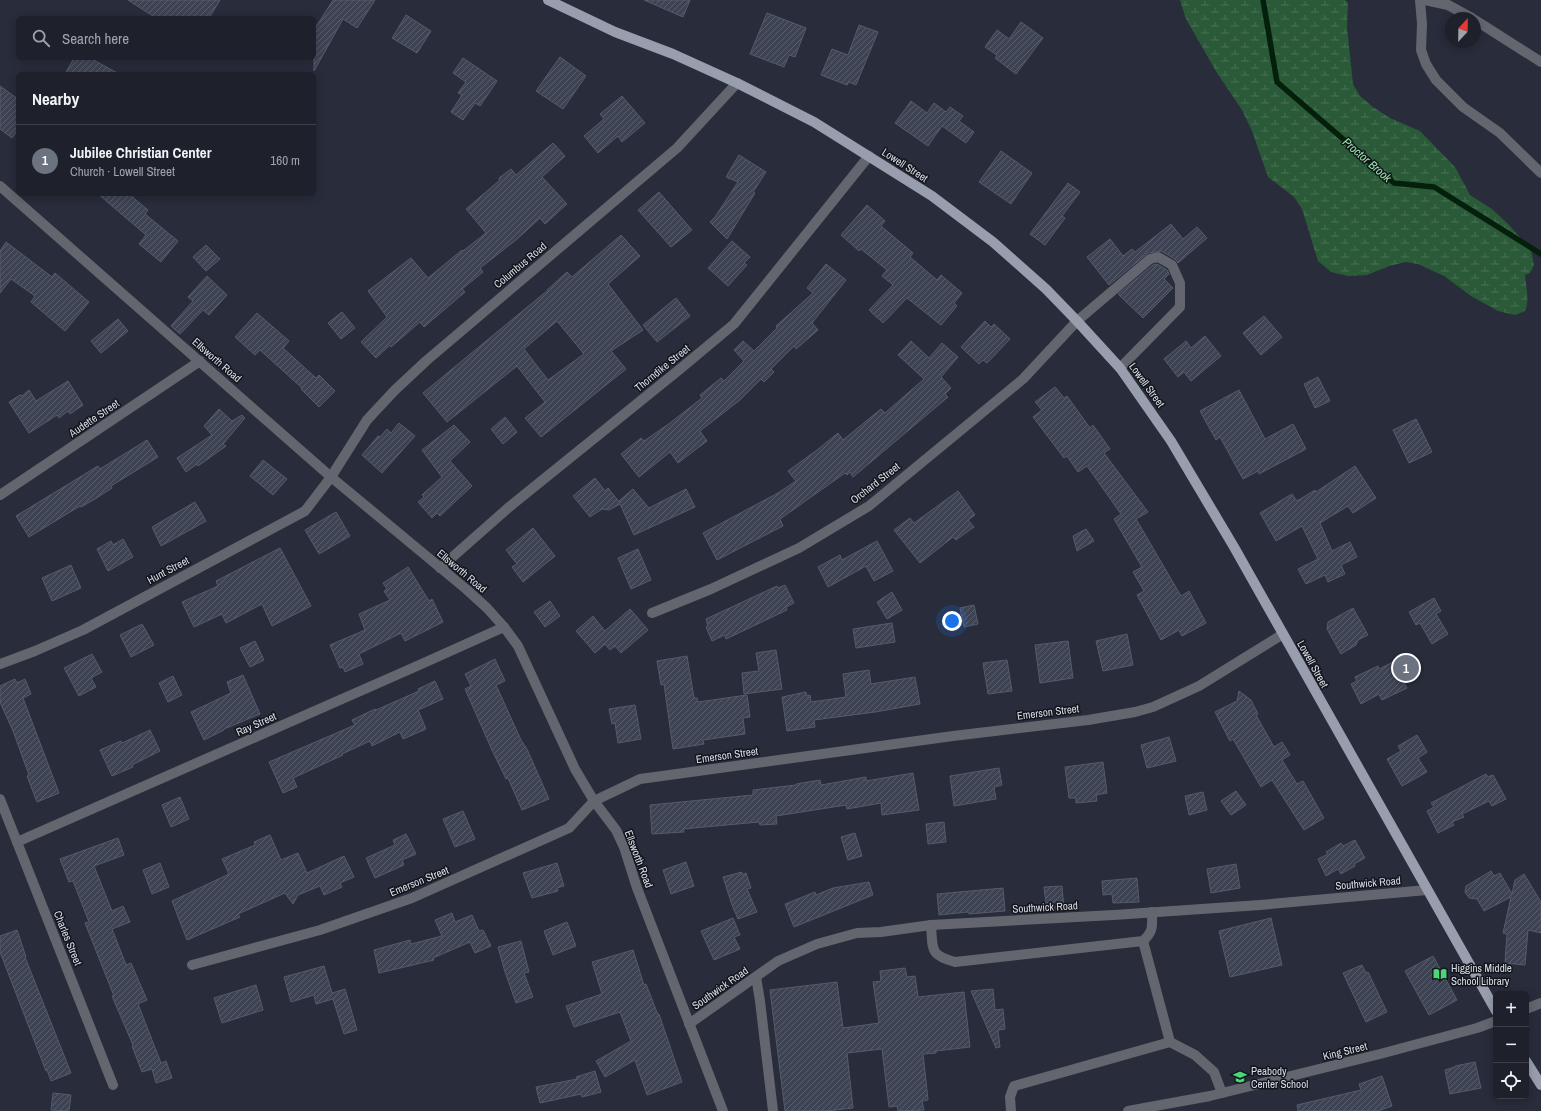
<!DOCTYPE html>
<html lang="en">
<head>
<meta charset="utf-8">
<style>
	body { margin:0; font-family:"Archivo Narrow",sans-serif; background:#262934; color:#f1f3f6 }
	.controls { position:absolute; right:12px; bottom:12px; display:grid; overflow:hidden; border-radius:6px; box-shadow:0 2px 10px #0003 }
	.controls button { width:36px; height:36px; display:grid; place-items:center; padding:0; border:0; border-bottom:1px solid #3c3e48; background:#1e212c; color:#f1f3f6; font:20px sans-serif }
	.compass { position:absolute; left:1445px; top:12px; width:36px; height:36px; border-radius:50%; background:#1e212c; box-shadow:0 2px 10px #0003; rotate:22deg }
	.you { position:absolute; left:952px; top:621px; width:14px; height:14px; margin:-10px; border:3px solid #fff; border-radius:50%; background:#1a73e8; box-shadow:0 0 0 6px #1a73e833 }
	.badge { display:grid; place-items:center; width:26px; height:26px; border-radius:50%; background:#bca0f2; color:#fff; font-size:13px; font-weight:700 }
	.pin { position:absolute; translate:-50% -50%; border:2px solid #fff; box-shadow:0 1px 4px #0006 }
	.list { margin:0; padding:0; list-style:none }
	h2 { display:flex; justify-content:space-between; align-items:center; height:52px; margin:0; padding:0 16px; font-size:17px }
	h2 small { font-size:13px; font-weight:400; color:#a1a3a9 }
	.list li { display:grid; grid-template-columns:26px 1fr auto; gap:12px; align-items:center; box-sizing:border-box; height:72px; padding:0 16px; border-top:1px solid #3c3e48 }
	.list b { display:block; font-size:15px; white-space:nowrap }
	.list p { margin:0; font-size:13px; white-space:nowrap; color:#a1a3a9 }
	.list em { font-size:13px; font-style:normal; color:#a1a3a9 }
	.icon { flex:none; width:22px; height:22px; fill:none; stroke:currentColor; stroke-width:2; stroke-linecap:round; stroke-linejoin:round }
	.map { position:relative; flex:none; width:1541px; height:1111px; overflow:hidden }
	.search { position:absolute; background:#1e212c; box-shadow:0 2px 10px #0003; left:16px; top:16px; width:300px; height:44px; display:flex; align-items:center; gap:10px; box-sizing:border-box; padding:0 14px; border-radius:6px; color:#a1a3a9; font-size:15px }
	.panel { position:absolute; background:#1e212c; box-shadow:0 2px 10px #0003; left:16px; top:72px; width:300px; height:124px; border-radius:6px }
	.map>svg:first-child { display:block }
	.wetland { fill:url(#wetland-marsh) }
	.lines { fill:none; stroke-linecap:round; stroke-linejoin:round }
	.stream { stroke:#04200c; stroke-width:5.5 }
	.building { fill:url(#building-hatch); stroke:#565b6c; fill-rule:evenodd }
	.service { stroke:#63666e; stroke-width:10 }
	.minor { stroke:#63666e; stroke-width:10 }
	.tertiary { stroke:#63666e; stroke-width:10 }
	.primary { stroke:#999eae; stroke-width:10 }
	.labels { text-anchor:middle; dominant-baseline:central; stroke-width:3; stroke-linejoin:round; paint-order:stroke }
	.street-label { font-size:11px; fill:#dadde7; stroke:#13151c }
	.poi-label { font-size:11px; fill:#dadde7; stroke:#13151c; text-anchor:start }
	.water-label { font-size:12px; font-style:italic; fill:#93e3a5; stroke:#13151c }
</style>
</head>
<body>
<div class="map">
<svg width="1541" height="1111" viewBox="0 0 1541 1111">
	<defs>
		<pattern id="wetland-marsh" width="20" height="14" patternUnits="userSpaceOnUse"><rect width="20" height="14" fill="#2a5a37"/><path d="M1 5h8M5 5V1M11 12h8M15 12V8" fill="none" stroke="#487154"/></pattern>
		<pattern id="building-hatch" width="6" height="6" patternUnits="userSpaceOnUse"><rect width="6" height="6" fill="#3e4353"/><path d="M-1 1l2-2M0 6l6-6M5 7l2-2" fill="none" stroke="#595e6c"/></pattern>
	</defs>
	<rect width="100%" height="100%" fill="#282c3b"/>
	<path class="wetland" d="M1180,0H1345L1348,3L1347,27L1353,84L1360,96L1373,107L1390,118L1420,131L1455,167L1470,195L1492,209L1509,225L1531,250L1534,265L1530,273L1525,275C1526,288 1530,300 1525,311L1515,315L1498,311L1471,296L1444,276L1418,264L1406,262L1389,266L1367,275L1348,276L1331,272L1318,261L1302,209L1294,197L1268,177L1252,131L1242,110L1217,73L1186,19Z"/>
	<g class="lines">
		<path class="stream" d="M1263,0L1277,82L1394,183L1434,187L1541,254"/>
	</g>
	<g class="building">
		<path d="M128,0H220L209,18H156Z"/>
		<path d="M333,0H375L357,28L343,19L314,71V30Z"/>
		<path d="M644,0H690L683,17Z"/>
		<path d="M767,13L806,28L795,57L789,55L784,67L750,54Z"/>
		<path d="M406,15L431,31L417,53L392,38Z"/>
		<path d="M1021,22L1043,38L1016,74L995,58L997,55L985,47L997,30L1009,39Z"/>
		<path d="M859,25L878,32L856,85L849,82L847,85L821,75L832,49L848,55Z"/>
		<path d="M560,57L586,76L563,109L536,91Z"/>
		<path d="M74,58H90L119,74H65Z"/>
		<path d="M463,58L497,81L480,106L475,103L463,120L451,112L462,95L458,93L466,82L453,73Z"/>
		<path d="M0,86L18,99V130L12,138L0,129Z"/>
		<path d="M622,96L645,123L622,142L618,136L598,153L584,136L604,119L600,114Z"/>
		<path d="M911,101L927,113L934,103L946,112L950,107L963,116L959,121L974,132L966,143L942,126L928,146L895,123Z"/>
		<path d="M553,143L565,156L542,177L567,204L545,224L540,218L516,240L480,268L483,272L462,289L465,292L424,327L420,322L391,347L390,345L376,358L361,342L387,317L368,291L411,258L428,278L462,250L463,251L486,233L466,209L500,180L499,178L511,169L516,175Z"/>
		<path d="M1001,151L1032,173L1011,204L979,182Z"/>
		<path d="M739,155L766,172L753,192L755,193L727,239L710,222L715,217L738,182L726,177Z"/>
		<path d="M1068,183L1080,192L1062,216L1065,218L1045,245L1030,234Z"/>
		<path d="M659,192L692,230L671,247L638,210Z"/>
		<path d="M98,194H129L148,210L145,214L178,241L161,262L139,244L146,235Z"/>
		<path d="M867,205L885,221L881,226L913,253L910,257L937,280L941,275L962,293L954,303L957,306L941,325L907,298L883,323L869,310L893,285L882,276L887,270L861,249L859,251L841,235Z"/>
		<path d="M1171,224L1183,239L1197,227L1207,238L1178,263L1175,259L1161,251L1148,253L1109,285L1087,257L1110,239L1123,256L1132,249L1135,252Z"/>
		<path d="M621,235L640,256L608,284L643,330L611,351L626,369L541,437L525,418L545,402L517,366L447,422L423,393L548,290H547L567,272L572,277ZM557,321L584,354L548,380L524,349Z"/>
		<path d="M732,241L750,257L744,263L747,265L728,286L708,268Z"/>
		<path d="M6,242L52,277L55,273L89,302L65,331L31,302L35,296L11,279L0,293V251Z"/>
		<path d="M206,245L220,259L206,271L193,257Z"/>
		<path d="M826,264L846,280L812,323L818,330L796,349L794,346L771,369L774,372L764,382L761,379L740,400L700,431L707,441L678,463L670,452L639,477L621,454L641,438L644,441L670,423L702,398L700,395L721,378L724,381L744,361L734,350L743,341L754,351L777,328L776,326L813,293L807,288Z"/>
		<path d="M1157,264L1167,270L1169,274L1164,279L1173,288L1143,318L1118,294L1153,265Z"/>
		<path d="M207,276L227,295L209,315L203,310L180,334L171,326L193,301L188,297Z"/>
		<path d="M676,298L690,316L657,342L643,325Z"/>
		<path d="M342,312L355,328L341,339L328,323Z"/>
		<path d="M257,313L289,341L283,348L316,378L319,375L335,391L319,407L301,389L302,388L260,350L255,355L235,337Z"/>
		<path d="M1264,316L1282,337L1261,355L1243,333Z"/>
		<path d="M118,319L128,331L101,353L91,341Z"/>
		<path d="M985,321L991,327L994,324L1010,339L987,363L983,360L979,364L961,347Z"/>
		<path d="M1205,336L1221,356L1191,381L1184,372L1178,377L1164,359L1186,341L1191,348Z"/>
		<path d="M911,341L929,358L942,343L958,357L941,377L951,388L945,394L948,397L853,477L850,472L847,475L845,473L780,519L783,526L717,560L703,533L778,493L796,481L788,471L817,450L838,433L843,440L881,409L885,413L924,379L898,355Z"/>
		<path d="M1318,377L1330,401L1315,408L1304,384Z"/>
		<path d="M68,381L83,405L70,414L68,411L59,418L57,415L29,433L9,402L20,395L22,396L29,390L36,401Z"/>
		<path d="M1055,387L1064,398L1067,396L1090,428L1093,425L1110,449L1104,453L1148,512L1136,519L1181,596L1189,591L1206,623L1182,636L1179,630L1161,640L1137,595L1144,591L1133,572L1142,567L1114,519L1121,514L1087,466L1078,472L1067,456L1064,458L1033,417L1042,410L1035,402Z"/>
		<path d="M1239,390L1265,439L1293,424L1306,449L1259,474L1258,471L1243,479L1220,437L1216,440L1200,411Z"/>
		<path d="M219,409L232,421L242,415L245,418L223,444L226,446L198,466L197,464L186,472L177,458L212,435L204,426Z"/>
		<path d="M505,417L517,432L503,444L491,429Z"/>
		<path d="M1416,419L1432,452L1409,463L1393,430Z"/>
		<path d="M399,423L415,436L382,473L362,455L378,436L380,437L387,429L391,433Z"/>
		<path d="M454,425L470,442L450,461L472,486L440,516L437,513L432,518L418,502L424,497L422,495L442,477L422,450Z"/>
		<path d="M147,440L158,457L111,486L112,488L95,499L81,507L80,506L29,537L16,516L98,466L100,469Z"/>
		<path d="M263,460L287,479L273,495L250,476Z"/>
		<path d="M1355,466L1376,498L1353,513L1348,506L1320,523L1332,551L1350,542L1357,557L1341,565L1345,574L1328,582L1325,575L1306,584L1298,569L1318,559L1302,526L1276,541L1260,513L1292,494L1297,501L1315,490L1316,492Z"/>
		<path d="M595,478L605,491L608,488L620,503L619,501L633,489L649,508L686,489L695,507L634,535L620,504L609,510L602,509L590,517L573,496Z"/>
		<path d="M958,491L975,515L968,520L974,527L956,540L953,537L920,563L894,530L910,518L914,523Z"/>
		<path d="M195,502L206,521L161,546L152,527Z"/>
		<path d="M336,512L350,536L319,554L305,530Z"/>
		<path d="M533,528L555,556L523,582L512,567L517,564L506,550Z"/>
		<path d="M1086,529L1094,541L1077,551L1073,536Z"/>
		<path d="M123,539L133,557L108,571L97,549L111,541L113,545Z"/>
		<path d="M877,541L893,571L874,581L866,566L828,587L818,567L840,555L842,560Z"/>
		<path d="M280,548L311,606L272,626L262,604L226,623L222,614L194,627L182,602L218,586L216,581Z"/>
		<path d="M638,549L651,580L631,589L618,558Z"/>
		<path d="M71,565L81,588L52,601L42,578Z"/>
		<path d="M408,567L429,601L432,599L443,622L405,641L401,633L359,654L363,664L345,672L343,667L340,668L330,645L365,630L359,614L390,600L384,591L387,589L383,583Z"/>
		<path d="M785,585L794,603L786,607L787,610L726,639L725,635L712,641L706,627L708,626L706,619L777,586L778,588Z"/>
		<path d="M892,592L902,610L887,619L877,602Z"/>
		<path d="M1434,598L1441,611L1436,614L1448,634L1432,644L1420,623L1416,625L1409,612Z"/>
		<path d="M550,601L560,616L545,627L534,612Z"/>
		<path d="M974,605L978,624L964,627L960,608Z"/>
		<path d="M1353,608L1368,635L1358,640L1356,645L1341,654L1327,629L1328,622Z"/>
		<path d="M630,609L648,630L621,653L615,646L610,650L605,644L595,653L576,631L593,616L605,631Z"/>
		<path d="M892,623L895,642L856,648L853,629Z"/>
		<path d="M142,624L154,645L131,657L120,635Z"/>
		<path d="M1127,634L1133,665L1103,671L1096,641Z"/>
		<path d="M255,641L264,660L250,667L240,648Z"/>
		<path d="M1068,641L1073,678L1040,683L1035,645Z"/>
		<path d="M776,650L782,689L744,694L742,673L759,671L756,653Z"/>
		<path d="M92,654L102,672L91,678L96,687L79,696L64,668Z"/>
		<path d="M687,656L694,698H697L698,702L747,695L750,717L743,718L745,734L703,740L704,744L673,749L664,684L661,685L657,661Z"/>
		<path d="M1401,658L1408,673L1401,677L1407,688L1382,700L1379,694L1361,704L1351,684L1357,681L1355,677L1378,666L1379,669Z"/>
		<path d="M495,659L505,681L496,685L521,740L527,749L549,799L522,810L508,778L506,779L492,750L465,689L471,686L465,674Z"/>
		<path d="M1007,660L1012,691L988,694L983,663Z"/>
		<path d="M869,670L871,684L915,677L920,704L875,712L814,720L815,727L787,731L782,697L806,692L807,696L810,695L811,702L846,697L843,674Z"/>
		<path d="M243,675L260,714L224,729V730L204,740L191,712L231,693L227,682Z"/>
		<path d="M173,676L182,695L168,702L159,683Z"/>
		<path d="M15,679L17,683L25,679L31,694L23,698L59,793L37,802L27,776L29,775L13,731L0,702V686Z"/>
		<path d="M435,681L443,699L418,710L426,729L403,739L400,732L372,746L370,741L342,754L343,755L293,778L297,787L283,793L269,762L355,725L352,720L375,709L376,710L419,691L418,689Z"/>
		<path d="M1239,691L1251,700L1258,714L1256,715L1274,747L1282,742L1290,755L1282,760L1297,784L1303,781L1324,818L1304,830L1272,780L1261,787L1233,739L1230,741L1215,712L1237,701Z"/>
		<path d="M635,705L641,739L618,743L615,723L612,724L609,709Z"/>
		<path d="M150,730L160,751L132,765L133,767L112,776L100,750L121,741L122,743Z"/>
		<path d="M1417,735L1427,752L1418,758L1427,772L1402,786L1387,759L1401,751L1398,746Z"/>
		<path d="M1169,737L1176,761L1147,768L1141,745Z"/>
		<path d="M1103,762L1107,793L1096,795L1097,801L1076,803V798H1069L1065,767Z"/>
		<path d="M999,768L1002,785L994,787L996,799L954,806L950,776Z"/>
		<path d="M913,773L919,810L882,815L881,803L847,809L846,805L776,816L777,824L760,825L759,822L683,829L684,832L652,834L650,805L753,795V790L796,785V784L820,780L821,785L866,777V781Z"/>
		<path d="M1486,774L1488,777L1493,775L1506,799L1492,806L1489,801L1462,814L1464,817L1452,822L1454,825L1438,833L1427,811L1434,807L1431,803Z"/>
		<path d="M1236,791L1246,805L1231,815L1221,801Z"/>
		<path d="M1203,792L1207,810L1189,815L1185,796Z"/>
		<path d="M180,797L189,819L171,827L162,805Z"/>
		<path d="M463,811L475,839L455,847L443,819Z"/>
		<path d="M944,822L946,842L928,844L926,824Z"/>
		<path d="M855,833L862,856L848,860L841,837Z"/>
		<path d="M406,834L416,854L402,860L404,865L375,878L366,858L395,845L393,840Z"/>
		<path d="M270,835L281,860L298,853L307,873L344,856L354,877L340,883L342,887L324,895L320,886L298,895L293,904L285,893L238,914L240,917L187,940L172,901L229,874L222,859L255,845L254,842Z"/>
		<path d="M118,838L124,855L94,866L112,911L123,906L130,922L112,929L126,965L131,963L147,1000L138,1004L161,1063L166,1061L172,1078L156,1083L152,1069L142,1072L132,1046L133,1045L112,996H114L85,923L89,922L73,881L69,882L60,859Z"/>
		<path d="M1355,840L1365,858L1354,864L1355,866L1341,874L1338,869L1326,876L1318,859L1328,854L1326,852L1341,843L1343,846Z"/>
		<path d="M686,862L694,886L671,894L663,870Z"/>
		<path d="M160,863L169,887L152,894L143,870Z"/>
		<path d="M557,863L564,886L557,888L558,891L532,898L523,873Z"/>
		<path d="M1236,864L1240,888L1211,893L1207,869Z"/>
		<path d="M1491,871L1494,876L1500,873L1512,894L1515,880L1524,874L1541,902V933L1528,930L1525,965L1505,963L1507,934L1503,933L1511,897L1484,911L1477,899L1469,898L1465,892L1466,886Z"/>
		<path d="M742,872V875L746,873L751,888L747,889L757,912L738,919L732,905L723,877Z"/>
		<path d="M1137,878L1139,902L1113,903L1112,894L1103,895L1102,881Z"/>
		<path d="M869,882L873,895L794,927L785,904L815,892L816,895L833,888Z"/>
		<path d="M1062,886L1064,909L1047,911L1044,887Z"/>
		<path d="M1003,888L1005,911L969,914L968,912L939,915L937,894Z"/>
		<path d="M452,913L455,922L472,915L479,931L483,930L491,946L475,953L470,942L433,958L434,960L379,973L374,950L410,940L411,944L442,936L435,920Z"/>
		<path d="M733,918L740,935L734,937L740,949L714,960L701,931Z"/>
		<path d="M1271,918L1282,965L1230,977L1219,931Z"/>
		<path d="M567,922L576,946L553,955L544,931Z"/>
		<path d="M17,930L26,957H25L71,1073L51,1081L47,1070L46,1071L0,952V936Z"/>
		<path d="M521,941L529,972L524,973L533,997L516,1003L505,972L498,947Z"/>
		<path d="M633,950L644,985L646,984L658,1015L659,1014L682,1082L647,1095L635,1060L605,1077L596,1061L631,1041L620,1012L574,1027L566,1006L602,994L592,962Z"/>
		<path d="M1433,956L1457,1000L1429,1015L1405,971Z"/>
		<path d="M1362,965L1366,973L1368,972L1387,1012L1366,1022L1343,973Z"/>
		<path d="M324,966L332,993L345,989L357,1030L344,1034L333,999L316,1004L314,995L291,1002L284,977Z"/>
		<path d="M905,968L907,977L915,976L918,997L964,992L970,1047L936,1051V1053L923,1054L928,1100L922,1101L924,1110L898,1111L897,1106L889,1107L882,1049L847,1053L853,1108L826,1111H785L770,990L837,982L843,1028L879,1023L873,982L881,981L880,971Z"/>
		<path d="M256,985L263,1010L222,1023L214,998Z"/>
		<path d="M993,989L995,1010L1003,1009L1005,1029L998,1030L1000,1047L996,1048L971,991Z"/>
		<path d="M1475,1062L1481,1088L1450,1094L1445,1070L1455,1067V1066Z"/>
		<path d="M595,1071L601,1092L582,1097L581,1094L540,1103L536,1087L577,1079L576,1077Z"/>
		<path d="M1382,1076L1392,1106L1378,1111H1298L1297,1105L1361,1090L1359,1084Z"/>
		<path d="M53,1093L71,1095L69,1111L51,1110Z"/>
	</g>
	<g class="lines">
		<g class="service">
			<path d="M1425,0L1448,5L1472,18"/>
			<path d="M1475,20L1541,62"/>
			<path d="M1077,321L1150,259L1158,257L1172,265L1180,283V307L1120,368"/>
			<path d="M931,925C933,949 929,955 955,962L1143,941C1154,931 1152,926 1152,912"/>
			<path d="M1143,941L1170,1042L1195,1055L1214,1072L1222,1093"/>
			<path d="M756,977L760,1001L773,1111"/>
			<path d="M1011,1111L1010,1097L1014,1086L1170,1042"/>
		</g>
		<g class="minor">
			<path d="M1420,0L1422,24L1421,50L1426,64L1436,80L1463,107L1500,133L1541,173"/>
			<path d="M0,186L331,477L466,589L487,608L504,627L518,646L575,769L594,801L616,830L624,847L637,888L723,1111"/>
			<path d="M0,495L200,361"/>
			<path d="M440,568L508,508L680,369L734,324L869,156"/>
			<path d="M652,613L711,589L799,548L869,506L1023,379L1077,321"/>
			<path d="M0,664L35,651L83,630L305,511L331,477L367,420L394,391L426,361L677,148L737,83"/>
			<path d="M0,799L113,1085"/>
			<path d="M17,842L417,666L504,627"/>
			<path d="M192,965L320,930L412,898L569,828L594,801L640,779L953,736L1088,720L1135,712L1153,707L1199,686L1283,634"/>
			<path d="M689,1024L778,961L817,944L857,933L881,932L931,925L1114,915L1260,905L1427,890"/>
			<path d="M1128,1111L1210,1096L1380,1054L1477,1028L1496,1021"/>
		</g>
		<path class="tertiary" d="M1526,1009L1541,1003"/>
		<g class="primary">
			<path d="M548,0L615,32L673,54L737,83L814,122L932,196L993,242L1046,289L1077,321L1120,368L1171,441L1234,547L1496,1011"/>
			<path d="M1526,1061L1541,1085"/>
		</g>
	</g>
	<defs>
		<g id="library-bare" transform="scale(1.08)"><path d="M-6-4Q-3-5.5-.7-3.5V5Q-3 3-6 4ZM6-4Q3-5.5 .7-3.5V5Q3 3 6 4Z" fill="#4bd677" stroke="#13151c" stroke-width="2.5" paint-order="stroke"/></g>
		<g id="school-bare" transform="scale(1.08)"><path d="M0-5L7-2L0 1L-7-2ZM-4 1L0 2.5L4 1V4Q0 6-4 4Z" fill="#4bd677" stroke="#13151c" stroke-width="2.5" paint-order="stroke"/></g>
	</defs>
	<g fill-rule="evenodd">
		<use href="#library-bare" x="1440" y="974"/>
		<use href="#school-bare" x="1240" y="1077"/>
	</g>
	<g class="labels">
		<g class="street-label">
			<text transform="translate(905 165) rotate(33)">Lowell Street</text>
			<text transform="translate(520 265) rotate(-40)">Columbus Road</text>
			<text transform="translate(217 360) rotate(41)">Ellsworth Road</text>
			<text transform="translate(662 368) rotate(-39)">Thorndike Street</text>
			<text transform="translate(1147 385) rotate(54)">Lowell Street</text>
			<text transform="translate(94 418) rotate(-34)">Audette Street</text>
			<text transform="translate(875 483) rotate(-38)">Orchard Street</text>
			<text transform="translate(168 570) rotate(-28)">Hunt Street</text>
			<text transform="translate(462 571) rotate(40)">Ellsworth Road</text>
			<text transform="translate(1313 664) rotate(61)">Lowell Street</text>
			<text transform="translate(1048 712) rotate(-7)">Emerson Street</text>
			<text transform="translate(256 724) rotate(-24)">Ray Street</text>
			<text transform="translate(727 755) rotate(-8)">Emerson Street</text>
			<text transform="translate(639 859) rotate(69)">Ellsworth Road</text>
			<text transform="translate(419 881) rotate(-22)">Emerson Street</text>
			<text transform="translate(1368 883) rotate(-5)">Southwick Road</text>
			<text transform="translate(1045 907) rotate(-3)">Southwick Road</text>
			<text transform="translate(68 938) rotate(68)">Charles Street</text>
			<text transform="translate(720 988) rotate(-35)">Southwick Road</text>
			<text transform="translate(1345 1051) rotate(-14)">King Street</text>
		</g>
		<g class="poi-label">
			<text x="1451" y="968">Higgins Middle<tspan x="1451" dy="13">School Library</tspan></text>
			<text x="1251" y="1071">Peabody<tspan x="1251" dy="13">Center School</tspan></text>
		</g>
		<g class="water-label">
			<text transform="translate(1367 160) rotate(41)">Proctor Brook</text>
		</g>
	</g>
</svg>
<div class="controls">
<button>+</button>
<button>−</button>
<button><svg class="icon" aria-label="locate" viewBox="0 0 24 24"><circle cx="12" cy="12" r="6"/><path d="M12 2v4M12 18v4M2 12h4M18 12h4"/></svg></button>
</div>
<svg class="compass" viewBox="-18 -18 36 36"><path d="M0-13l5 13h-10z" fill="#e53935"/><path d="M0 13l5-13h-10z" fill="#a1a3a9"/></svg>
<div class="you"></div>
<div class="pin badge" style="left:1406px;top:668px;background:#6b7280">1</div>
<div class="search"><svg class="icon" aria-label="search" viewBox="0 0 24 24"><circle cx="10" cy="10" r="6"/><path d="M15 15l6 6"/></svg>Search here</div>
<section class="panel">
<h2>Nearby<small></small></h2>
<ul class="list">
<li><span class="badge" style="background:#6b7280">1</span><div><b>Jubilee Christian Center</b><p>Church · Lowell Street</p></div><em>160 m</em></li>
</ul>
</section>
</div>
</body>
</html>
